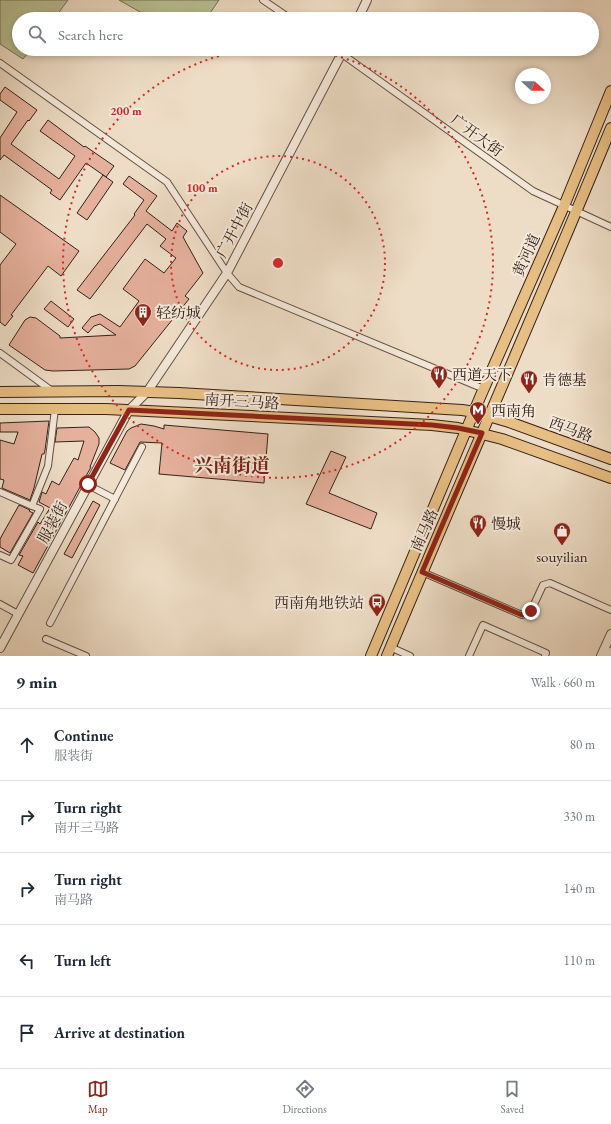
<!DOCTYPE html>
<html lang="en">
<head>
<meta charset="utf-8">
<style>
	body { margin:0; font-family:"EB Garamond","Noto Serif SC",serif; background:#f6f6f7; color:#1f2937 }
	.compass { position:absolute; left:515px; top:68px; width:36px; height:36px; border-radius:50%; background:#fff; box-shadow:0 2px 6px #0003; rotate:111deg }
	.stop { position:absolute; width:12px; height:12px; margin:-9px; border:3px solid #8f2418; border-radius:50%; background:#fff }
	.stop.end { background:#8f2418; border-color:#fff; box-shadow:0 1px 4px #0008 }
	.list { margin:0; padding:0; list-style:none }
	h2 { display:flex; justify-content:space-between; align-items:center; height:52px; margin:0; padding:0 16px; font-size:17px }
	h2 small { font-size:13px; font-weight:400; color:#747a83 }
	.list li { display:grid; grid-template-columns:26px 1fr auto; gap:12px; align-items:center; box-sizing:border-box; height:72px; padding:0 16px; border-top:1px solid #e0e1e3 }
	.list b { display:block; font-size:15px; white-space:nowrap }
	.list p { margin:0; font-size:13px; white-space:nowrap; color:#747a83 }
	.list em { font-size:13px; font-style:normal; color:#747a83 }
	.icon { flex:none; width:22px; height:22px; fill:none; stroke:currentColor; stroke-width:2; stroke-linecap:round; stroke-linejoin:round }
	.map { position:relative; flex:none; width:611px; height:656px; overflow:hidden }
	.search { position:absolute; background:#fff; box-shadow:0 2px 6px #0003; left:12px; right:12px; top:12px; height:44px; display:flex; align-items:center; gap:10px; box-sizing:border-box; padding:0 14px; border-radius:22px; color:#747a83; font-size:15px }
	.sheet { height:412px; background:#fff }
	nav { display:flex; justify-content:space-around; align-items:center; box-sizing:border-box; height:56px; border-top:1px solid #e0e1e3; background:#fff; font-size:11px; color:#747a83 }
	nav a { display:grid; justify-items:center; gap:2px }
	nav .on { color:#8f2418 }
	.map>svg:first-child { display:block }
	.green { fill:#b9c195; stroke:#777257 }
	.building { fill:#e5b09c; stroke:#352219 }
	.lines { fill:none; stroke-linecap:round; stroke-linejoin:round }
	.minor-casing { stroke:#635144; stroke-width:8 }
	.tertiary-casing { stroke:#635144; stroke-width:10 }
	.primary-casing { stroke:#352219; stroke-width:12 }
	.minor { stroke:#f4e9da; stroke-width:6 }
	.tertiary { stroke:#f4e9da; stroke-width:8 }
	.primary { stroke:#e7be83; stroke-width:10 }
	.route { stroke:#8f2418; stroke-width:5 }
	.ring { fill:none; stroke:#d62828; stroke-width:2; stroke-dasharray:2 4 }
	.labels { text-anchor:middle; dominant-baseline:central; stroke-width:4; stroke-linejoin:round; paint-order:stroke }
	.street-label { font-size:15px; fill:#352219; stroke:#f4e9da }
	.poi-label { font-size:15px; fill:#352219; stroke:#f4e9da; text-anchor:start }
	.district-label { font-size:19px; font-weight:bold; fill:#7a1f14; stroke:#f4e9da }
	.centre { fill:#d62828; stroke:#f4e9da; stroke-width:2 }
	.ring-label { font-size:12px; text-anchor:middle; font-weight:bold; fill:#d62828; stroke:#f4e9da; stroke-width:4; stroke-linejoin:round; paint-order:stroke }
</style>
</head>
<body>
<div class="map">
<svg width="611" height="656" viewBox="0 0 611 656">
	<rect width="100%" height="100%" fill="#eeddc6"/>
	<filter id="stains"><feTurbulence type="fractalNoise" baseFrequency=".005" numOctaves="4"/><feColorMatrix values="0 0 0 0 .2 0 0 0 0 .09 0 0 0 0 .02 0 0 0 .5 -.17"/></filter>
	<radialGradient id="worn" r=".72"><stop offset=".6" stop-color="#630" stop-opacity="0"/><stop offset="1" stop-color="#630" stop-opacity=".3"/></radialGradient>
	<g class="green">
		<path d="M0,0H68L54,19H19V49H31L23,59L0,44Z"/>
		<path d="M119,0H219L206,19H151L149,17Z"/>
	</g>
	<g class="building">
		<path d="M5,87L37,110L29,121L28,120L11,144L59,179L75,156L40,131L48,120L84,147L85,146L114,166L106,177L86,163L60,200L50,193L52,190L4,155L0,160V138L17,112L0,100V94Z"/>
		<path d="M103,175L113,182L87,220L77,213Z"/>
		<path d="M129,176L157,196L146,211L172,231L177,223L187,231L183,237L203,273L185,296L189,299L135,366L129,369L53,371L45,370L9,345L25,320L30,317L36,318L60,336V338L116,335L100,324L94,326L88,333L82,328L91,317L100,314L120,327L139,301L123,289L145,259L164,273L176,258L160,246L166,239L147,224L90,299L77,290L135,215L134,214L144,200L123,184Z"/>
		<path d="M0,195L79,251L61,276L48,266L11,315L13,316L5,326L0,322V265L16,244L0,232Z"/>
		<path d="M51,301L74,319L68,327L44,309Z"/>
		<path d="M49,421L45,450L44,454H42L34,488L30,500L2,488L4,480L0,479V440L14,444L18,432H0V423Z"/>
		<path d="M141,424L154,426L164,429V425L268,434L264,483L159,474L162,443L140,442L125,470L110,463L127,431L131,428Z"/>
		<path d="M89,427L95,432L99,438V444L90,467H91L33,573L18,565L23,556L19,555L38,522L40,524L50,508L39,502L42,492L46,494L52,481L59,485L74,458L78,460L84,441L55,442L57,428Z"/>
		<path d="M331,451L346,457L329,493L377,513L371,529L306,504Z"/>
		<path d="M93,501L100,505L72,558L64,554Z"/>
		<path d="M19,505L30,510L29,511L33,513L10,553L0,547V539Z"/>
	</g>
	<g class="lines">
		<g class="minor-casing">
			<g id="minor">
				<path d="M263,0L291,19"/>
				<path d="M335,49L533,191L611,227"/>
				<path d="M0,63L167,182L227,273L239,287L484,389"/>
				<path d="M0,353L52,391"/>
				<path d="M88,485L115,499"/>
				<path d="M0,492L32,506"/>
				<path d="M0,555L11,560L40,509L32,506L48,466L55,409"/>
				<path d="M422,572L522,615L531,611L543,585L550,583L611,610"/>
				<path d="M0,604L18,614"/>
				<path d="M50,623L142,447"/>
				<path d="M46,639L86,656"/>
				<path d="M390,647L410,656"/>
				<path d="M469,656L483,625L546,653L545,656"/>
			</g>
		</g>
		<g class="tertiary-casing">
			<g id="tertiary">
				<path d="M358,19L367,0"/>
				<path d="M0,648L129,410L147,392L227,273L344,49"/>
				<path d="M601,656L611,634"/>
				<path d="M609,656L611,652"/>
			</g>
		</g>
		<g class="primary-casing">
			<g id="primary">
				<path d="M0,392L119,391L179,393L462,410L475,412L509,422L611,459"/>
				<path d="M0,409H106L432,425L458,428L502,439L611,478"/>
				<path d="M371,656L481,395L564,206L611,91"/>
				<path d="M387,656C461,480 538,305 611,128"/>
			</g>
		</g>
		<use href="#minor" class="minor"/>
		<use href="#tertiary" class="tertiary"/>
		<use href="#primary" class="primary"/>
	</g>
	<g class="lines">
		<path class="route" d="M88,484L129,410L432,425L458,428L482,433L422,572L522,615L531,611"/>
	</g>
	<g class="ring">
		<circle cx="278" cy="263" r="107"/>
		<path d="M300 49A215 215 0 1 1 256 49"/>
	</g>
	<defs>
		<g id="building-pin" transform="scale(0.9)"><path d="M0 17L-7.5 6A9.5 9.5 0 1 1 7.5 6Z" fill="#8f2418" stroke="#f4e9da"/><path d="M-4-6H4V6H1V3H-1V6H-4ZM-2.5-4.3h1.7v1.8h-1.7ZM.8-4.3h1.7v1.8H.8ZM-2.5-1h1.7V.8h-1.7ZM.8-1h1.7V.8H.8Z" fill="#fff"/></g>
		<g id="restaurant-pin" transform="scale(0.9)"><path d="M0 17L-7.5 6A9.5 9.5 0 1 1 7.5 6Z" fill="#8f2418" stroke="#f4e9da"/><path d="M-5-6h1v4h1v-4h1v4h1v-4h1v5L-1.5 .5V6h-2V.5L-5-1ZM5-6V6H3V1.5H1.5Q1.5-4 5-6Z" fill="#fff"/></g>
		<g id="metro-pin" transform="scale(0.9)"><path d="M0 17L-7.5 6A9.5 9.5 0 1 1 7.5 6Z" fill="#8f2418" stroke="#f4e9da"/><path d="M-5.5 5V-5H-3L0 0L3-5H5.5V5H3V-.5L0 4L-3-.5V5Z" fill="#fff"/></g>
		<g id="shop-pin" transform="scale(0.9)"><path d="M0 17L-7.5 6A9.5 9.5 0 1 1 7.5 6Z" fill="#8f2418" stroke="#f4e9da"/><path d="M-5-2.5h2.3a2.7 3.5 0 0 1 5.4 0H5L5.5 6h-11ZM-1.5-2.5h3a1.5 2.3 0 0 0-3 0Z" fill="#fff"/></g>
		<g id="bus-pin" transform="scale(0.9)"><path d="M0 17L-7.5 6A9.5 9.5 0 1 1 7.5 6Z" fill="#8f2418" stroke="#f4e9da"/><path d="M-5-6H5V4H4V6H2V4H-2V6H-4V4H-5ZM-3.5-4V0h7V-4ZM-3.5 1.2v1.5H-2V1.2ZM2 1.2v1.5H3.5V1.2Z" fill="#fff"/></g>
	</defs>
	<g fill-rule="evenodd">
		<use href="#building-pin" x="143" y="312"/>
		<use href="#restaurant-pin" x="439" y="374"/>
		<use href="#restaurant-pin" x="529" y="379"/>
		<use href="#metro-pin" x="478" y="410"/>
		<use href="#restaurant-pin" x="478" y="523"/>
		<use href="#shop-pin" x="562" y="531"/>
		<use href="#bus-pin" x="377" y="602"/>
	</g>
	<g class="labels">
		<g class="street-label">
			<text transform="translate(477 135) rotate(36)">广开大街</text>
			<text transform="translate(234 230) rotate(-62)">广开中街</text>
			<text transform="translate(526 255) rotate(-66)">黄河道</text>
			<text transform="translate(242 401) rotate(3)">南开三马路</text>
			<text transform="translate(571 429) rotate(20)">西马路</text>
			<text transform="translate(52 522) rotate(-62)">服装街</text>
			<text transform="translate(424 530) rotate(-66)">南马路</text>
		</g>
		<g class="poi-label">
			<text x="156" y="312">轻纺城</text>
			<text x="452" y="374">西道天下</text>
			<text x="542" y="379">肯德基</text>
			<text x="491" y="410">西南角</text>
			<text x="491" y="523">慢城</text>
			<text x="562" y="556" text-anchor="middle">souyilian</text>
			<text x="364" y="602" text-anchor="end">西南角地铁站</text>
		</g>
		<g class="district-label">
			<text x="232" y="465">兴南街道</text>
		</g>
	</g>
	<circle cx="278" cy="263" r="6" class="centre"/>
	<g class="ring-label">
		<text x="126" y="115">200 m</text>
		<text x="202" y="192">100 m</text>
	</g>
	<rect width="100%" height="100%" filter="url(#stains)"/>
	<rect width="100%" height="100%" fill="url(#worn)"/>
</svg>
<svg class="compass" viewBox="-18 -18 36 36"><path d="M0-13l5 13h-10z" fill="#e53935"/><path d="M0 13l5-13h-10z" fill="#747a83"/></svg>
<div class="stop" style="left:88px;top:484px"></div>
<div class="stop end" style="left:531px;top:611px"></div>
<div class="search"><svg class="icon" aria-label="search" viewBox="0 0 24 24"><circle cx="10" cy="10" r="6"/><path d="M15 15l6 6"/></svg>Search here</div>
</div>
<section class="sheet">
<h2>9 min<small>Walk · 660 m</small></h2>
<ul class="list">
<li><svg class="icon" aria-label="ahead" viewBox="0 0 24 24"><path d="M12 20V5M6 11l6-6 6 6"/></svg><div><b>Continue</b><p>服装街</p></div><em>80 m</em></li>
<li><svg class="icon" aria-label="right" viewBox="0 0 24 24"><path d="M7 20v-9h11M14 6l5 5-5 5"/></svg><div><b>Turn right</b><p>南开三马路</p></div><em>330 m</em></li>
<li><svg class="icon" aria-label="right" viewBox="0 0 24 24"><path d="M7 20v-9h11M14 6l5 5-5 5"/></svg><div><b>Turn right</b><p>南马路</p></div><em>140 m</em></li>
<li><svg class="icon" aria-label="left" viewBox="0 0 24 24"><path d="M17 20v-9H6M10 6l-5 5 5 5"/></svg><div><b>Turn left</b></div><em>110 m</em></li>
<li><svg class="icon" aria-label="arrive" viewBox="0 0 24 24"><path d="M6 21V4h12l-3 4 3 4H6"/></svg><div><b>Arrive at destination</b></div></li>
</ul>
</section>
<nav>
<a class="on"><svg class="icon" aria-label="map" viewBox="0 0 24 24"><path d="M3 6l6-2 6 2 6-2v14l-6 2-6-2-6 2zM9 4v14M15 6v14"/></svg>Map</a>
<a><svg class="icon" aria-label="directions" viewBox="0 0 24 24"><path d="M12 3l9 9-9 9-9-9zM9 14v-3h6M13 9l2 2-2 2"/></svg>Directions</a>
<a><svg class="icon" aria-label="saved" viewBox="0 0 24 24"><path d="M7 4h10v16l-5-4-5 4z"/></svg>Saved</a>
</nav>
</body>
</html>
